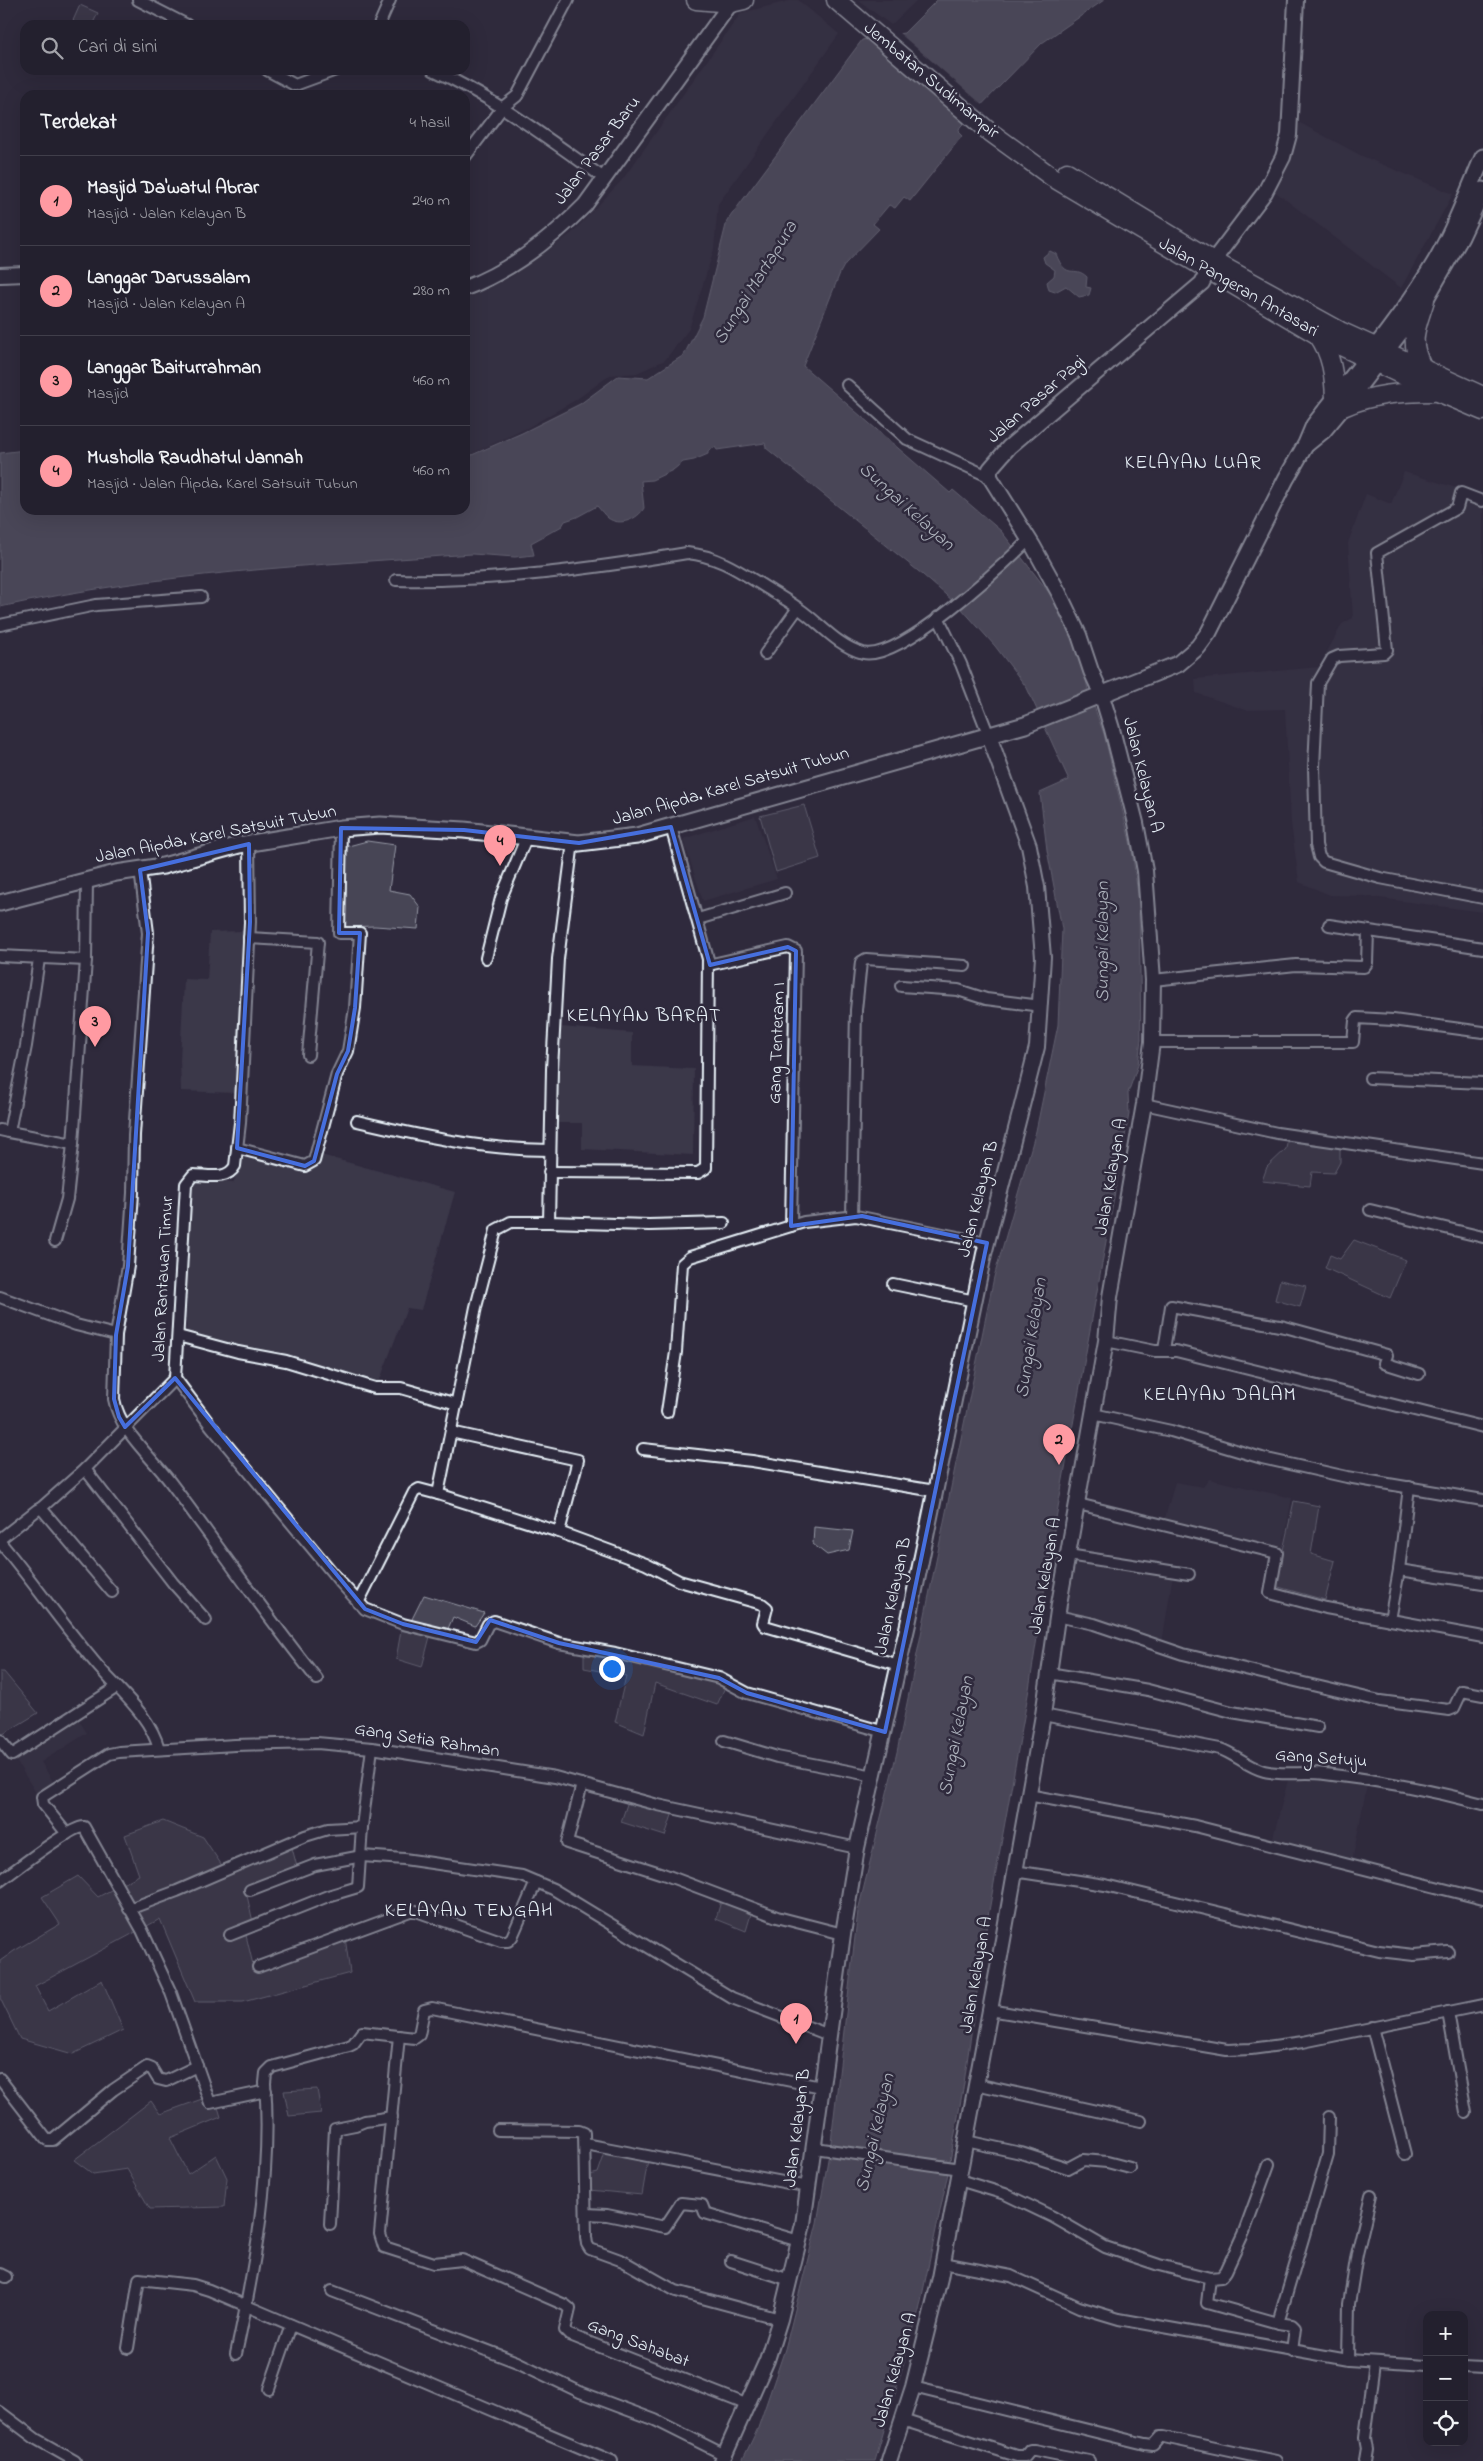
<!DOCTYPE html>
<html lang="id">
<head>
<meta charset="utf-8">
<style>
	body { margin:0; font-family:"Indie Flower",sans-serif; background:#2b2836; color:#f1f3f6 }
	.controls { position:absolute; right:15px; bottom:15px; display:grid; overflow:hidden; border-radius:10px; box-shadow:0 5px 20px #0002 }
	.controls button { width:45px; height:45px; display:grid; place-items:center; padding:0; border:0; border-bottom:1px solid #403e4a; background:#23202e; color:#f1f3f6; font:25px sans-serif }
	.you { position:absolute; left:611px; top:1668px; width:18px; height:18px; margin:-12px; border:4px solid #fff; border-radius:50%; background:#1a73e8; box-shadow:0 0 0 8px #1a73e833 }
	.badge { display:grid; place-items:center; width:32px; height:32px; border-radius:50%; background:#ff9aa2; color:#111; font-size:16px; font-weight:700 }
	.pin { position:absolute; translate:-50% -41px; filter:drop-shadow(0 1px 2px #0008) }
	.pin::after { content:''; position:absolute; top:26px; width:18px; height:15px; background:inherit; clip-path:polygon(0 0,100% 0,50% 100%) }
	.list { margin:0; padding:0; list-style:none }
	h2 { display:flex; justify-content:space-between; align-items:center; height:65px; margin:0; padding:0 20px; font-size:21px }
	h2 small { font-size:16px; font-weight:400; color:#a3a3aa }
	.list li { display:grid; grid-template-columns:32px 1fr auto; gap:15px; align-items:center; box-sizing:border-box; height:90px; padding:0 20px; border-top:1px solid #403e4a }
	.list b { display:block; font-size:19px; white-space:nowrap }
	.list p { margin:0; font-size:16px; white-space:nowrap; color:#a3a3aa }
	.list em { font-size:16px; font-style:normal; color:#a3a3aa }
	.icon { flex:none; width:28px; height:28px; fill:none; stroke:currentColor; stroke-width:2; stroke-linecap:round; stroke-linejoin:round }
	.map { position:relative; flex:none; width:1483px; height:2461px; overflow:hidden }
	.search { position:absolute; background:#23202e; box-shadow:0 5px 20px #0002; left:20px; top:20px; width:450px; height:55px; display:flex; align-items:center; gap:12px; box-sizing:border-box; padding:0 18px; border-radius:15px; color:#a3a3aa; font-size:19px }
	.panel { position:absolute; background:#23202e; box-shadow:0 5px 20px #0002; left:20px; top:90px; width:450px; height:425px; border-radius:15px }
	.map>svg:first-child { display:block }
	.built { fill:#3b3749 }
	.green { fill:#464455; stroke:#979aa6 }
	.water { fill:#696978; stroke:#9c9fab }
	.pier { fill:#2f2a3d }
	.lines { fill:none; stroke-linecap:round; stroke-linejoin:round }
	.minor-casing { stroke:#e8f1f8; stroke-width:14 }
	.tertiary-casing { stroke:#e8f1f8; stroke-width:18 }
	.secondary-casing { stroke:#e8f1f8; stroke-width:19 }
	.trunk-casing { stroke:#e8f1f8; stroke-width:21 }
	.minor { stroke:#2f2a3d; stroke-width:10 }
	.tertiary { stroke:#2f2a3d; stroke-width:14 }
	.secondary { stroke:#2f2a3d; stroke-width:15 }
	.trunk { stroke:#2f2a3d; stroke-width:18 }
	.marked { fill:none; stroke:#466fde; stroke-width:4; stroke-linejoin:round }
	.labels { text-anchor:middle; dominant-baseline:central; stroke-width:5; stroke-linejoin:round; paint-order:stroke }
	.street-label { font-size:18px; fill:#e8f1f8; stroke:#2f2a3d }
	.water-label { font-size:19px; font-style:italic; fill:#afb4be; stroke:#2f2a3d }
	.quarter-label { font-size:20px; letter-spacing:1px; fill:#e8f1f8; stroke:#2f2a3d }
</style>
</head>
<body>
<div class="map">
<svg width="1483" height="2461" viewBox="0 0 1483 2461">
	<rect width="100%" height="100%" fill="#2f2a3d"/>
	<filter id="ink" filterUnits="userSpaceOnUse"><feTurbulence type="fractalNoise" baseFrequency=".02" numOctaves="2"/><feDisplacementMap in="SourceGraphic" scale="10" xChannelSelector="R" yChannelSelector="G"/><feConvolveMatrix kernelMatrix="1 2 1 2 8 2 1 2 1" color-interpolation-filters="sRGB"/></filter>
	<g filter="url(#ink)">
		<g class="built">
			<path d="M793,0H798L839,34L718,204L714,249L689,329L665,360L637,373L610,375L577,399L529,427L465,457V298L511,277L572,233L623,179L741,13Z"/>
			<path d="M858,0H917L891,25Z"/>
			<path d="M1300,123L1362,156L1453,194L1401,288L1273,190L1283,171Z"/>
			<path d="M1404,472L1483,496V912L1365,896L1330,895L1299,882L1291,823L1285,709L1246,710L1196,693L1195,679L1319,667L1342,624L1353,618L1348,543L1366,494L1391,504Z"/>
			<path d="M755,816L777,879L703,901L683,839Z"/>
			<path d="M243,931L236,1093L181,1091L180,1060L184,979L207,980L210,932Z"/>
			<path d="M561,1027L632,1033V1066L694,1069L693,1155L582,1149V1123H557Z"/>
			<path d="M245,1154L309,1173L321,1155L455,1192L421,1310L407,1308L378,1385L243,1351L186,1332L188,1189L195,1177L233,1183Z"/>
			<path d="M1209,1479L1292,1498L1281,1555L1163,1525L1175,1482L1203,1487Z"/>
			<path d="M1073,1559L1173,1574L1162,1643L1061,1614Z"/>
			<path d="M76,1716L87,1733L41,1762L55,1785L38,1796L13,1756Z"/>
			<path d="M1289,1776L1368,1780L1352,1862L1271,1845Z"/>
		</g>
		<g class="green">
			<path d="M80,5L98,13L92,25H71Z"/>
			<path d="M804,805L820,858L776,872L760,816Z"/>
			<path d="M367,841L395,845L389,890L410,894L420,907L418,929L375,926L342,927L341,848Z"/>
			<path d="M1288,1136L1340,1145V1162L1334,1173L1312,1172L1310,1186L1262,1181L1267,1167L1286,1149Z"/>
			<path d="M1354,1240L1406,1260L1390,1298L1325,1268L1330,1255L1340,1259Z"/>
			<path d="M1280,1280L1306,1286L1300,1307L1275,1300Z"/>
			<path d="M1294,1501L1319,1506L1311,1554L1335,1561L1325,1600L1275,1586Z"/>
			<path d="M814,1527L853,1531L849,1550L827,1555L813,1544Z"/>
			<path d="M424,1595L484,1613L475,1626L453,1617L447,1631L432,1629L422,1667L396,1659L401,1631L411,1621Z"/>
			<path d="M584,1655L605,1656L714,1680L726,1685L717,1705L655,1683L644,1734L615,1722L626,1676L584,1668Z"/>
			<path d="M0,1672H4L38,1713L0,1736Z"/>
			<path d="M628,1801L673,1812L665,1836L621,1822Z"/>
			<path d="M163,1821L203,1837L227,1873L291,1844L297,1867L245,1887L253,1922L244,1927L254,1969L345,1937L350,1973L243,2002H195L160,1919L35,1986L48,2011L102,1980L123,2030L73,2054L20,2039L0,1998V1961L14,1951L60,1924L42,1897L78,1876L98,1897L139,1875L125,1835Z"/>
			<path d="M721,1901L751,1914L746,1931L716,1919Z"/>
			<path d="M317,2089L321,2113L289,2116L284,2091Z"/>
			<path d="M202,2099L208,2104H217L221,2117L170,2138L188,2174L216,2155L227,2178L224,2207L150,2209L127,2169L93,2174L74,2160L151,2101L160,2114Z"/>
			<path d="M605,2153L648,2160L642,2195L589,2190L590,2175L598,2173Z"/>
		</g>
		<g class="water">
			<path d="M937,0H1104L1042,43L960,127L958,132L962,136L910,201L904,197L895,208L889,205L873,224L879,229L845,264L840,273L803,366L950,493L953,490L1001,531L1058,604L1082,660L1088,690L1104,734L1132,850L1139,902L1141,1039L1138,1065L1128,1093L1129,1114L1053,1535L1029,1689L987,1922L964,2083L947,2178L919,2310L875,2461H742L758,2428L785,2349L817,2223L831,2142L858,1911L897,1752L994,1277L1036,1131L1058,1025L1062,929L1047,850L1040,793L1069,780L1027,688L995,646L961,608L923,575L766,448L765,443L717,450L715,447L708,451V454L694,460L683,462L673,470L652,480L641,481L644,508C638,519 620,527 608,518C604,515 601,510 597,506L577,517L565,521L562,526L531,543L534,555L515,557L472,554C314,565 155,573 0,607V453L25,450V510H465V458L522,433L580,404L618,376L648,378L684,355L703,317L727,221L862,40L904,33Z"/>
			<path d="M1050,251L1056,254C1067,282 1074,264 1087,277L1086,287L1091,288L1089,295L1079,297L1066,286L1055,292L1049,290L1047,282L1054,276L1055,270L1045,263L1043,257Z"/>
		</g>
		<path class="pier" d="M898,32L985,107L968,123L867,37Z"/>
		<g class="lines">
			<g class="minor-casing">
				<g id="minor">
					<path d="M138,0L187,25"/>
					<path d="M379,25L390,0"/>
					<path d="M267,70L295,85L336,70"/>
					<path d="M433,70C495,98 548,139 604,178"/>
					<path d="M465,157L503,107L517,96L568,0"/>
					<path d="M847,385L907,439L990,477"/>
					<path d="M1482,501L1461,493L1457,508L1377,553L1387,650L1384,653L1339,656L1332,659L1318,683L1314,767L1316,845L1319,857L1324,862L1380,878L1483,898"/>
					<path d="M396,580C494,582 591,569 687,553C718,556 739,571 765,587C776,594 787,600 798,608C819,622 837,646 863,653C900,662 1002,566 1029,540"/>
					<path d="M938,617L961,664L989,736"/>
					<path d="M0,625L96,605L201,597"/>
					<path d="M765,654L798,608"/>
					<path d="M573,842L558,959L552,1069L549,1222L649,1225L724,1223"/>
					<path d="M249,844L250,922L240,1123L235,1166C227,1181 207,1175 193,1175L186,1184L175,1378L211,1426L341,1583L365,1609L403,1624L476,1642L480,1640L488,1624L494,1621L559,1643L615,1653L719,1678L747,1693L885,1732"/>
					<path d="M140,870L148,933L134,1135L133,1193L128,1266L116,1335L114,1399C120,1432 152,1457 171,1483C220,1548 266,1616 317,1679"/>
					<path d="M698,919L785,893"/>
					<path d="M1329,925L1483,948"/>
					<path d="M249,938L318,942L308,1055"/>
					<path d="M0,956L86,960"/>
					<path d="M486,958L501,898L527,836"/>
					<path d="M708,965L788,947L796,951L791,1226"/>
					<path d="M1153,980L1296,965L1364,967L1367,963L1368,931"/>
					<path d="M901,986L958,990L986,999L1041,1006"/>
					<path d="M1152,1042H1353L1355,1021L1357,1018L1393,1020L1483,1032"/>
					<path d="M1370,1078L1483,1083"/>
					<path d="M1144,1104L1277,1133L1483,1163"/>
					<path d="M357,1121C421,1136 484,1150 550,1150"/>
					<path d="M0,1130L9,1132L26,1046L39,959"/>
					<path d="M9,1132L73,1144L86,960L87,881"/>
					<path d="M237,1148L305,1166L314,1161L337,1074L348,1051L355,1008L360,933H339L341,828"/>
					<path d="M549,1172L698,1173L706,1168L708,959L671,827"/>
					<path d="M1370,1210L1483,1237"/>
					<path d="M852,1216L856,1010L861,962L866,959L965,966"/>
					<path d="M55,1241L67,1199L73,1144"/>
					<path d="M893,1284L975,1301"/>
					<path d="M0,1297L76,1325L116,1335"/>
					<path d="M178,1336L238,1352L286,1361L375,1388H401L457,1404"/>
					<path d="M1106,1341L1155,1351H1176L1483,1427"/>
					<path d="M1164,1350L1171,1306L1285,1327L1387,1355L1384,1363L1419,1374"/>
					<path d="M175,1378L85,1469L173,1583L206,1620"/>
					<path d="M667,1412L676,1352L682,1264L690,1257L804,1222L856,1216L987,1243"/>
					<path d="M1093,1414L1171,1431L1262,1458L1347,1477L1483,1500"/>
					<path d="M451,1432L578,1460L559,1532"/>
					<path d="M643,1449L752,1461L935,1491"/>
					<path d="M438,1494L559,1532L646,1564L679,1581L762,1604L767,1608L763,1623L765,1626L899,1665"/>
					<path d="M1078,1504L1277,1553L1270,1593L1326,1608L1483,1637"/>
					<path d="M41,1508L85,1469"/>
					<path d="M0,1539L37,1510L41,1508L112,1592"/>
					<path d="M0,1542C32,1580 60,1621 92,1659C115,1688 149,1712 159,1749"/>
					<path d="M1068,1555L1189,1574"/>
					<path d="M1399,1570L1483,1583"/>
					<path d="M358,1603L414,1492L419,1489L438,1494L476,1307L496,1230L511,1222H549"/>
					<path d="M1057,1616L1094,1624L1183,1654L1274,1676L1380,1701L1449,1710L1454,1708L1462,1691L1483,1695"/>
					<path d="M1390,1620L1399,1570L1409,1487"/>
					<path d="M1049,1673L1148,1690L1232,1712L1318,1727"/>
					<path d="M1043,1715L1220,1749C1235,1754 1248,1767 1264,1771C1283,1776 1305,1771 1325,1774C1378,1780 1431,1790 1483,1804"/>
					<path d="M0,1740L12,1755L117,1687"/>
					<path d="M724,1741L777,1757L874,1776"/>
					<path d="M582,1784L567,1843L663,1874L777,1917L843,1934"/>
					<path d="M1028,1795L1195,1826L1483,1899"/>
					<path d="M67,1834L43,1804L42,1797L109,1754L119,1752L235,1745L317,1743L372,1748L555,1777L658,1805L857,1848"/>
					<path d="M1014,1871L1105,1885L1379,1951L1414,1955L1448,1952"/>
					<path d="M0,1881C14,1871 71,1826 84,1827L142,1930L171,1993L197,2066"/>
					<path d="M250,1890L315,1865L362,1856L404,1859L522,1876L553,1889L732,1998L829,2035"/>
					<path d="M129,1909L177,1891L305,1836L328,1829L362,1827L372,1748"/>
					<path d="M230,1935L328,1896L358,1887L362,1827"/>
					<path d="M258,1967L410,1911H416L501,1941H508L512,1937L536,1882"/>
					<path d="M990,2010L1227,2050L1251,2049L1303,2042L1483,2005"/>
					<path d="M1448,2012L1466,2113"/>
					<path d="M1372,2027L1405,2154"/>
					<path d="M399,2036L380,2234L384,2247L434,2263L462,2260L565,2305L570,2309L565,2330L570,2335L748,2405"/>
					<path d="M0,2079L47,2140H53L113,2090L147,2067L152,2069L158,2079L166,2081L197,2066L210,2103L266,2091"/>
					<path d="M976,2084L1141,2121"/>
					<path d="M498,2130L579,2131L584,2133L586,2237L587,2244L590,2249L623,2261L676,2291L780,2319"/>
					<path d="M966,2141L1021,2153L1068,2168L1083,2160L1107,2162L1130,2168"/>
					<path d="M585,2144L809,2187"/>
					<path d="M815,2148L961,2169"/>
					<path d="M959,2180L1005,2194L1053,2217L1105,2247L1159,2265L1210,2278L1207,2303L1278,2323"/>
					<path d="M586,2214L607,2215L665,2227L681,2203L702,2205L705,2213L799,2241"/>
					<path d="M330,2224L335,2129L355,2125L365,2121L392,2117"/>
					<path d="M731,2261L790,2280"/>
					<path d="M943,2263L1011,2276L1079,2307L1119,2319L1348,2360L1427,2365"/>
					<path d="M0,2274L6,2277"/>
					<path d="M1210,2278L1221,2277L1226,2271L1244,2232L1269,2164"/>
					<path d="M332,2291L517,2362L580,2392L655,2420L725,2455"/>
					<path d="M128,2348L139,2279L193,2285L209,2290L612,2461"/>
					<path d="M1292,2351L1295,2328L1292,2325L1278,2323L1328,2154L1329,2117"/>
					<path d="M236,2354C255,2266 272,2173 265,2083L266,2073L272,2067L349,2046L353,2044L362,2032L415,2038L419,2035L424,2010L432,2008L821,2087"/>
					<path d="M1348,2360L1349,2304L1357,2254L1371,2195"/>
					<path d="M1464,2367L1483,2368"/>
					<path d="M913,2387L1145,2444L1153,2445L1160,2437H1164L1276,2461"/>
					<path d="M269,2389L291,2325"/>
					<path d="M0,2412L36,2439L75,2461"/>
					<path d="M902,2420L1017,2456H1025L1030,2450H1035L1089,2461"/>
					<path d="M1365,2461L1367,2449L1365,2438L1375,2363"/>
				</g>
			</g>
			<g class="tertiary-casing">
				<g id="tertiary">
					<path d="M1213,261L1265,192L1283,157L1289,135L1296,0"/>
					<path d="M0,275L25,274"/>
					<path d="M465,288C511,271 550,240 585,205L731,3"/>
					<path d="M722,2461L767,2360L780,2319L803,2224L843,1934L857,1848L908,1624L984,1254L1037,1047L1043,957L1037,887L1029,846L989,736"/>
					<path d="M889,2461L913,2387L940,2278L999,1962L1043,1715L1059,1604L1106,1341L1110,1297L1144,1104L1152,1042L1153,980L1145,871L1136,823L1112,729L1101,693L1091,671L1079,635L1059,593L1033,546L990,477V469L1009,447L1202,283L1208,271"/>
				</g>
			</g>
			<g class="secondary-casing">
				<g id="secondary">
					<path d="M1307,444L1323,431L1343,407L1425,300L1461,237L1483,190"/>
					<path d="M0,903L116,873L163,866L239,845L341,828L380,825L464,830L579,843L637,836L1025,725L1178,664L1198,647L1209,632L1286,479L1306,444L1314,425C1353,375 1395,326 1429,272C1452,236 1466,196 1483,157"/>
				</g>
			</g>
			<g class="trunk-casing">
				<g id="trunk">
					<path d="M696,0L731,3L744,0"/>
					<path d="M836,0L986,129L1052,177L1318,335L1438,392L1483,411"/>
					<path d="M1067,172L1213,261L1340,331L1483,396"/>
					<path d="M1318,335C1332,355 1334,375 1335,398"/>
					<path d="M1423,369C1408,340 1416,329 1425,300"/>
					<path d="M1343,407C1373,394 1400,392 1433,392"/>
				</g>
			</g>
			<use href="#minor" class="minor"/>
			<use href="#tertiary" class="tertiary"/>
			<use href="#secondary" class="secondary"/>
			<use href="#trunk" class="trunk"/>
		</g>
	</g>
	<path d="M0 0H1483V2461H0ZM671,827L710,965L788,947L796,951L791,1226L862,1216L987,1243L885,1732L747,1693L719,1678L559,1643L490,1620L476,1642L403,1624L365,1609L175,1378L125,1427L119,1417L114,1399L116,1335L128,1266L148,933L140,870L249,844L250,922L237,1148L305,1166L314,1161L337,1074L348,1051L355,1008L360,933H339L341,828L464,830L579,843Z" fill="#2f2a3d" fill-opacity=".55" fill-rule="evenodd"/>
	<path class="marked" d="M671,827L710,965L788,947L796,951L791,1226L862,1216L987,1243L885,1732L747,1693L719,1678L559,1643L490,1620L476,1642L403,1624L365,1609L175,1378L125,1427L119,1417L114,1399L116,1335L128,1266L148,933L140,870L249,844L250,922L237,1148L305,1166L314,1161L337,1074L348,1051L355,1008L360,933H339L341,828L464,830L579,843Z"/>
	<g class="labels">
		<g class="street-label">
			<text transform="translate(931 81) rotate(40)">Jembatan Sudimampir</text>
			<text transform="translate(598 151) rotate(-53)">Jalan Pasar Baru</text>
			<text transform="translate(1238 288) rotate(30)">Jalan Pangeran Antasari</text>
			<text transform="translate(1037 400) rotate(-41)">Jalan Pasar Pagi</text>
			<text transform="translate(1142 775) rotate(76)">Jalan Kelayan A</text>
			<text transform="translate(731 787) rotate(-16)">Jalan Aipda. Karel Satsuit Tubun</text>
			<text transform="translate(216 835) rotate(-11)">Jalan Aipda. Karel Satsuit Tubun</text>
			<text transform="translate(778 1043) rotate(-88)">Gang Tenteram I</text>
			<text transform="translate(1112 1177) rotate(-80)">Jalan Kelayan A</text>
			<text transform="translate(979 1199) rotate(-76)">Jalan Kelayan B</text>
			<text transform="translate(164 1279) rotate(-87)">Jalan Rantauan Timur</text>
			<text transform="translate(1046 1576) rotate(-80)">Jalan Kelayan A</text>
			<text transform="translate(894 1596) rotate(-78)">Jalan Kelayan B</text>
			<text transform="translate(427 1741) rotate(9)">Gang Setia Rahman</text>
			<text transform="translate(1321 1759) rotate(4)">Gang Setuju</text>
			<text transform="translate(977 1975) rotate(-80)">Jalan Kelayan A</text>
			<text transform="translate(798 2128) rotate(-83)">Jalan Kelayan B</text>
			<text transform="translate(638 2344) rotate(21)">Gang Sahabat</text>
			<text transform="translate(896 2370) rotate(-74)">Jalan Kelayan A</text>
		</g>
		<g class="water-label">
			<text transform="translate(756 283) rotate(-58)">Sungai Martapura</text>
			<text transform="translate(906 507) rotate(42)">Sungai Kelayan</text>
			<text transform="translate(1103 942) rotate(-90)">Sungai Kelayan</text>
			<text transform="translate(1032 1338) rotate(-81)">Sungai Kelayan</text>
			<text transform="translate(957 1736) rotate(-79)">Sungai Kelayan</text>
			<text transform="translate(876 2133) rotate(-77)">Sungai Kelayan</text>
		</g>
		<g class="quarter-label">
			<text x="1193" y="463">KELAYAN LUAR</text>
			<text x="644" y="1016">KELAYAN BARAT</text>
			<text x="1220" y="1395">KELAYAN DALAM</text>
			<text x="469" y="1911">KELAYAN TENGAH</text>
		</g>
	</g>
</svg>
<div class="controls">
<button>+</button>
<button>−</button>
<button><svg class="icon" aria-label="locate" viewBox="0 0 24 24"><circle cx="12" cy="12" r="6"/><path d="M12 2v4M12 18v4M2 12h4M18 12h4"/></svg></button>
</div>
<div class="you"></div>
<div class="pin badge" style="left:796px;top:2044px">1</div>
<div class="pin badge" style="left:1059px;top:1465px">2</div>
<div class="pin badge" style="left:95px;top:1047px">3</div>
<div class="pin badge" style="left:500px;top:866px">4</div>
<div class="search"><svg class="icon" aria-label="search" viewBox="0 0 24 24"><circle cx="10" cy="10" r="6"/><path d="M15 15l6 6"/></svg>Cari di sini</div>
<section class="panel">
<h2>Terdekat<small>4 hasil</small></h2>
<ul class="list">
<li><span class="badge">1</span><div><b>Masjid Da'watul Abrar</b><p>Masjid · Jalan Kelayan B</p></div><em>240 m</em></li>
<li><span class="badge">2</span><div><b>Langgar Darussalam</b><p>Masjid · Jalan Kelayan A</p></div><em>280 m</em></li>
<li><span class="badge">3</span><div><b>Langgar Baiturrahman</b><p>Masjid</p></div><em>460 m</em></li>
<li><span class="badge">4</span><div><b>Musholla Raudhatul Jannah</b><p>Masjid · Jalan Aipda. Karel Satsuit Tubun</p></div><em>460 m</em></li>
</ul>
</section>
</div>
</body>
</html>
